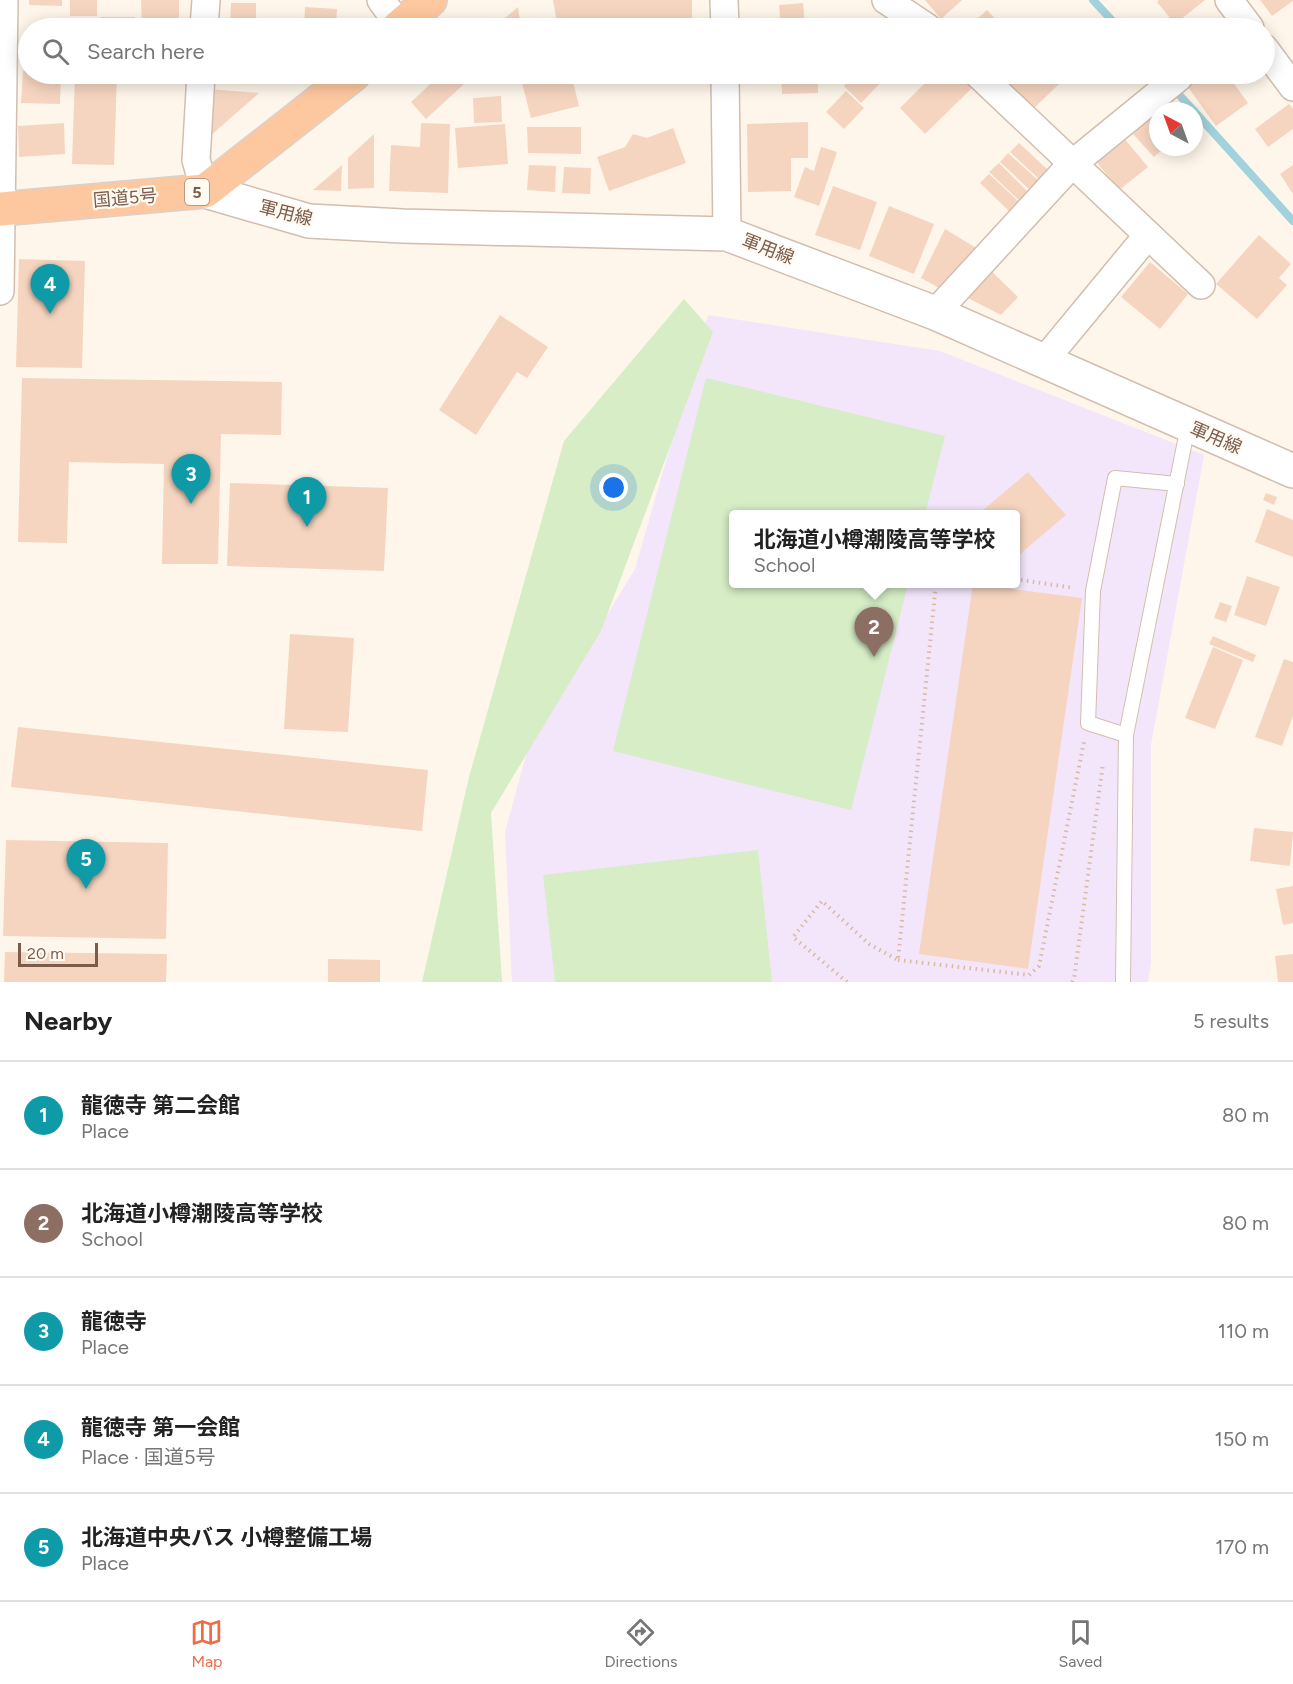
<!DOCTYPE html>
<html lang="en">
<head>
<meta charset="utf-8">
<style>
	body { margin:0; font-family:Figtree,"Noto Sans JP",sans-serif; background:#f2f2f2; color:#222 }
	.compass { position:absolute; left:1149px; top:102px; width:54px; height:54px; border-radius:50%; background:#fff; box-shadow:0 3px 15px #0003; rotate:319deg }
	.scale { position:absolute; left:18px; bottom:15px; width:80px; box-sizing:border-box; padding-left:6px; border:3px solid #7b5c4b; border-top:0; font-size:16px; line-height:21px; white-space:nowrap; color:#7b5c4b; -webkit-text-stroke:4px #fffaf2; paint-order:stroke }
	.you { position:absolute; left:614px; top:488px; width:21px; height:21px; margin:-15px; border:4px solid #fff; border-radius:50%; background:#1a73e8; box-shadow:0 0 0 9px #1a73e833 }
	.badge { display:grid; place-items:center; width:39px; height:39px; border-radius:50%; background:#ed6d49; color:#fff; font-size:20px; font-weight:700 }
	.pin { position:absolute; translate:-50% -50px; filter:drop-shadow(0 2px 3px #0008) }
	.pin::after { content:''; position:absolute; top:32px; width:21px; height:18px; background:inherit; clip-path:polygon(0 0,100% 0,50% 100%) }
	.popup { position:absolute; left:729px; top:510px; width:291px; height:78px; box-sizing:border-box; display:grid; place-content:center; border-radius:6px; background:#fff; filter:drop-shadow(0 2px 4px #0005); font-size:20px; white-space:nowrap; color:#767676 }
	.popup b { font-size:22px; color:#222 }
	.popup::after { content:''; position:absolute; left:50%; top:100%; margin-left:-12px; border:12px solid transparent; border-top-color:#fff }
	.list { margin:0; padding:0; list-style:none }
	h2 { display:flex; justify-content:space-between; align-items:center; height:78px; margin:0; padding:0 24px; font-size:26px }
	h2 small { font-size:20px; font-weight:400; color:#767676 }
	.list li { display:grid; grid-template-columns:39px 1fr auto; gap:18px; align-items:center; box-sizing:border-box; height:108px; padding:0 24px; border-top:2px solid #e0e0e0 }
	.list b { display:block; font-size:22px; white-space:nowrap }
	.list p { margin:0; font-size:20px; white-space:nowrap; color:#767676 }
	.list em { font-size:20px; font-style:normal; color:#767676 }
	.icon { flex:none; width:33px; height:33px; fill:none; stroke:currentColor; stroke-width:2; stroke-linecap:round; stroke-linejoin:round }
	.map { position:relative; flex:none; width:1293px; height:982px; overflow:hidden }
	.search { position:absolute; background:#fff; box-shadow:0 3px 15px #0003; left:18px; right:18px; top:18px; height:66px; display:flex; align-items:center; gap:15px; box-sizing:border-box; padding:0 21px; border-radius:33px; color:#767676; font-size:22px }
	.sheet { height:618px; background:#fff }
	nav { display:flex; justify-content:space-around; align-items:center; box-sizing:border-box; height:84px; border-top:2px solid #e0e0e0; background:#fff; font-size:16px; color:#767676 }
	nav a { display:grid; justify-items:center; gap:3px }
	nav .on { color:#ed6d49 }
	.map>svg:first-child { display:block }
	.education { fill:#f3e6fb; fill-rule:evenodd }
	.green { fill:#d6edc6 }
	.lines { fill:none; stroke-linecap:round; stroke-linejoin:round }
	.stream { stroke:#a2d3dc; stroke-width:8 }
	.building { fill:#f5d5c0 }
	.service-casing { stroke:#d2beae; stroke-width:16 }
	.minor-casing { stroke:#d2beae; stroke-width:30 }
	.tertiary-casing { stroke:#d2beae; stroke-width:36 }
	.trunk-casing { stroke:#dad1cd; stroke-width:36 }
	.path { stroke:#dbb8a2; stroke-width:4; stroke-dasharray:1.5 4.5; stroke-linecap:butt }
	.service { stroke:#fff; stroke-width:14 }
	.minor { stroke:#fff; stroke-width:27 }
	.tertiary { stroke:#fff; stroke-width:33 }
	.trunk { stroke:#fdc89f; stroke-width:33 }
	.labels { text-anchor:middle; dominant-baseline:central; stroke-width:4.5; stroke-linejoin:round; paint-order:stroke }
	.shield { fill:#fffaf2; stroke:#a38b7d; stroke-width:1.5 }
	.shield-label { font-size:16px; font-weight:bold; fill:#7b5c4b }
	.street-label { font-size:18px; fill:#7b5c4b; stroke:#fffaf2 }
</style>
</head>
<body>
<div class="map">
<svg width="1293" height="982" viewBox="0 0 1293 982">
	<rect width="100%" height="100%" fill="#fef6ea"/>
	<path class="education" d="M708,315L940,351L1204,455L1151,745V963L1148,982H512L505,832L529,744L635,569ZM733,514H1015V584H733Z"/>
	<g class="green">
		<path d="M684,299L713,332L601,631L491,813L502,982H422L469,777L564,441Z"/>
		<path d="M706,378L945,436L925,514H733V584H908L851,810L613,751Z"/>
		<path d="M758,850L772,982H555L543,875Z"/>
	</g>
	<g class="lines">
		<g class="stream">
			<path d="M1093,0L1119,28"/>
			<path d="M1160,74L1194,111"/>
			<path d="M1194,111L1293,221"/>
		</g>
	</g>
	<g class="building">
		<path d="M29,0H62V6L29,5Z"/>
		<rect x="70" y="0" width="27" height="16"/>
		<path d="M141,0H179V26L142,27Z"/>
		<path d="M553,0H692V28H558Z"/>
		<path d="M925,0H962L941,19Z"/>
		<path d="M1159,0H1205L1175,24L1157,2Z"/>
		<path d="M1260,0H1293V1L1272,16Z"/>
		<path d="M231,3H256V28H230Z"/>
		<path d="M803,3L805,28H781L779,5Z"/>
		<path d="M305,7L337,9L336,28H304Z"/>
		<path d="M518,7L521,28H493Z"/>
		<path d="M987,10L1004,28H967Z"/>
		<path d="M101,17H135V28H100Z"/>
		<rect x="51" y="21" width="42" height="7"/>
		<path d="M1105,22L1111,28H1097Z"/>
		<path d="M775,25V28H753V27Z"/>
		<path d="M23,71H28V74H61L60,104L21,103Z"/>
		<path d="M75,74H117L114,165L72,164Z"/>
		<path d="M217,74H253L252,82L217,79Z"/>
		<path d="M267,74H298V83L267,82Z"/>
		<path d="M441,74H454L464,84L426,119L411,102Z"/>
		<path d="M543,74H571L579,106L531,118L521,79Z"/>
		<path d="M781,74H818V93L782,94Z"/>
		<path d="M856,74H889L861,103L844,86Z"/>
		<path d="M934,74H964L975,85L925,134L900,108Z"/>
		<path d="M1014,74H1023L1029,80L1024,74H1053L1061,82L1030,112L1003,84Z"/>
		<path d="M1199,74H1227L1248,103L1216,126L1185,83Z"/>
		<path d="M210,89L259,93L209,137Z"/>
		<path d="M846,91L864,108L844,129L826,112Z"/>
		<path d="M501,96L502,122L474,123L473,98Z"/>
		<path d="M1173,101L1181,111H1162Z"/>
		<path d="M1289,104L1293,109V129L1268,147L1255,129Z"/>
		<path d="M1149,119L1158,129V147H1165L1154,157L1133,134Z"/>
		<path d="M808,122V158H791V191L748,192L747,124Z"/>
		<path d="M64,123L65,154L19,157L18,126Z"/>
		<path d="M421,123L450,124L448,193L389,191L391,145L420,147Z"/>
		<path d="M505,124L508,164L458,168L455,128Z"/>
		<path d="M527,127H581V154L528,153Z"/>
		<path d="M673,128L686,163L609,191L597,157L625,147L633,134L647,138Z"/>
		<path d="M374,134V188L348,189V158Z"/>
		<path d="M1123,137L1148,167L1119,190L1095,160Z"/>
		<path d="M1019,143L1049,171L1040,180L1010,152Z"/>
		<path d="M821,147L837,152L819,206L794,197L805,167L814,171Z"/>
		<path d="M1008,153L1039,181L1030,190L1000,162Z"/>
		<path d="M999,163L1028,192L1020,201L989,172Z"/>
		<path d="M342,165L341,191L313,190Z"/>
		<path d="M529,165L556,166L555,192L527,190Z"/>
		<path d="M1293,165V194L1280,174Z"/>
		<path d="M564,167L591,168L590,194L562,193Z"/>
		<path d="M989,174L1019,202L1010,212L980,183Z"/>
		<path d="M833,186L877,202L860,250L815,235Z"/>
		<path d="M889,206L934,224L914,274L869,256Z"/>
		<path d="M945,229L978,249L941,289L921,278Z"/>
		<path d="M1259,235L1291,264L1279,278L1287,285L1257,319L1216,284Z"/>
		<path d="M19,259L85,261L82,368L16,367Z"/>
		<path d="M1150,262L1188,294L1160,329L1121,297Z"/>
		<path d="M988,268L1018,297L1001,315L962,295Z"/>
		<path d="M500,315L548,347L527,378L517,372L476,435L439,410Z"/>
		<path d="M22,378L282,382L281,435L221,434L218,564H162L164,464L69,462L67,543L18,542Z"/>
		<path d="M1028,472L1066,515L1019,555L1015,550V514H985L982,511Z"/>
		<path d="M230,483L388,488L384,571L227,566Z"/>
		<path d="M1266,493L1277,497L1274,505L1263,500Z"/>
		<path d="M1267,509L1293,520V557L1255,542Z"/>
		<path d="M1247,576L1280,587L1266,626L1234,615Z"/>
		<path d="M973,584L1082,598L1028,969L919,954Z"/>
		<path d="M1220,602L1232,606L1226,622L1214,618Z"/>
		<path d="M290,634L354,638L348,732L284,729Z"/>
		<path d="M1213,636L1256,655L1253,662L1209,644Z"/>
		<path d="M1213,647L1243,660L1215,729L1185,718Z"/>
		<path d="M1284,659L1293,662V716L1282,746L1255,737Z"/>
		<path d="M18,727L428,770L422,831L11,787Z"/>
		<path d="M1254,828L1293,832L1290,866L1250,861Z"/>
		<path d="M6,840L168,843L166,939L3,936Z"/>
		<path d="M1293,886V923L1283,925L1276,889Z"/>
		<path d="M5,952L167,954L166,982H4Z"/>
		<path d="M1293,954V982H1278L1275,956Z"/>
		<path d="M328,959L380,960V982H328Z"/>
	</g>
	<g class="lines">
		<g class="service-casing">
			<g id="service">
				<path d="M1126,735L1088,723L1093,591L1115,478L1177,484"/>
				<path d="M1123,982L1126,735L1188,426"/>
			</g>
		</g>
		<g class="minor-casing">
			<g id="minor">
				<path d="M381,0L400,26"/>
				<path d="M724,0L725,28"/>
				<path d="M886,0L928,28"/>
				<path d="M1229,0L1250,28"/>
				<path d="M204,28L206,0"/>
				<path d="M1264,48L1293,87"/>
				<path d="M201,74L196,160L205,191"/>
				<path d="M725,74L727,234"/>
				<path d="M978,74L1201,285"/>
				<path d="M0,291L4,0"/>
				<path d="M935,313L1071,165L1179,77"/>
				<path d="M1043,362L1148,235"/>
			</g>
		</g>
		<g class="tertiary-casing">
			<path id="tertiary" d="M205,191L309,221L402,226L727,234L935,313L1293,471"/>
		</g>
		<g class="trunk-casing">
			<g id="trunk">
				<path d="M398,28L430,0"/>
				<path d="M0,209L205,191L354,74"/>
			</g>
		</g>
		<g class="path">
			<path d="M1015,579L1074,588"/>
			<path d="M898,960L1029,975L1039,966L1084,742"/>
			<path d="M847,982L793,937L822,901L869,944L898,960L936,584"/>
			<path d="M1072,982L1074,979L1103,764"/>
		</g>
		<use href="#service" class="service"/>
		<use href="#minor" class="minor"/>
		<use href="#tertiary" class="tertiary"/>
		<use href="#trunk" class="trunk"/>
	</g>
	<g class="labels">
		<rect class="shield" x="185" y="179" width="24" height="26" rx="4.5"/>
		<g class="shield-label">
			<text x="197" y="192">5</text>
		</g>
		<g class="street-label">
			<text transform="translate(125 198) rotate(-5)">国道5号</text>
			<text transform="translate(286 213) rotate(14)">軍用線</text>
			<text transform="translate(768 249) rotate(21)">軍用線</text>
			<text transform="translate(1216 438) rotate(23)">軍用線</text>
		</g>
	</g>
</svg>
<svg class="compass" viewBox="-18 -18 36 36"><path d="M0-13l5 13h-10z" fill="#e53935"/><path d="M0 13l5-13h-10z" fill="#767676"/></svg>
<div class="scale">20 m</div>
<div class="you"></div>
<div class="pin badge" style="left:307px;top:527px;background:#0f9aa8">1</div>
<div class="pin badge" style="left:874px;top:657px;background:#8d6e63">2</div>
<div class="popup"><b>北海道小樽潮陵高等学校</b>School</div>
<div class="pin badge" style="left:191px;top:504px;background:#0f9aa8">3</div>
<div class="pin badge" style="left:50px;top:314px;background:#0f9aa8">4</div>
<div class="pin badge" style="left:86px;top:889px;background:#0f9aa8">5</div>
<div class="search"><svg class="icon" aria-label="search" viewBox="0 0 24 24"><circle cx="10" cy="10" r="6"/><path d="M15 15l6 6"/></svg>Search here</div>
</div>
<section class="sheet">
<h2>Nearby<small>5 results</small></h2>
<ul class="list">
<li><span class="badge" style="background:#0f9aa8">1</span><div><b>龍徳寺 第二会館</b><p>Place</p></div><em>80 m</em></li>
<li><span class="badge" style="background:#8d6e63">2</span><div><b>北海道小樽潮陵高等学校</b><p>School</p></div><em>80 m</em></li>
<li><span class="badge" style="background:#0f9aa8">3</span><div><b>龍徳寺</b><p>Place</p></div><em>110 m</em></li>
<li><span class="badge" style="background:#0f9aa8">4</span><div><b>龍徳寺 第一会館</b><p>Place · 国道5号</p></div><em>150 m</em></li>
<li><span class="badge" style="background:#0f9aa8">5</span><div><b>北海道中央バス 小樽整備工場</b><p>Place</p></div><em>170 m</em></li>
</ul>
</section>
<nav>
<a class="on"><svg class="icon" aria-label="map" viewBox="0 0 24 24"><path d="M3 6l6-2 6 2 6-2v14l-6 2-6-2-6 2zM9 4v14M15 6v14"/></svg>Map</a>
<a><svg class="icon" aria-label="directions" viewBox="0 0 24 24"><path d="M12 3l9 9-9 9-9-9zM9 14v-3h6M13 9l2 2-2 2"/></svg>Directions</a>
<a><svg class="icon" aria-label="saved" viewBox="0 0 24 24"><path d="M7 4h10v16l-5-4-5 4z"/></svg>Saved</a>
</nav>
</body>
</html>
